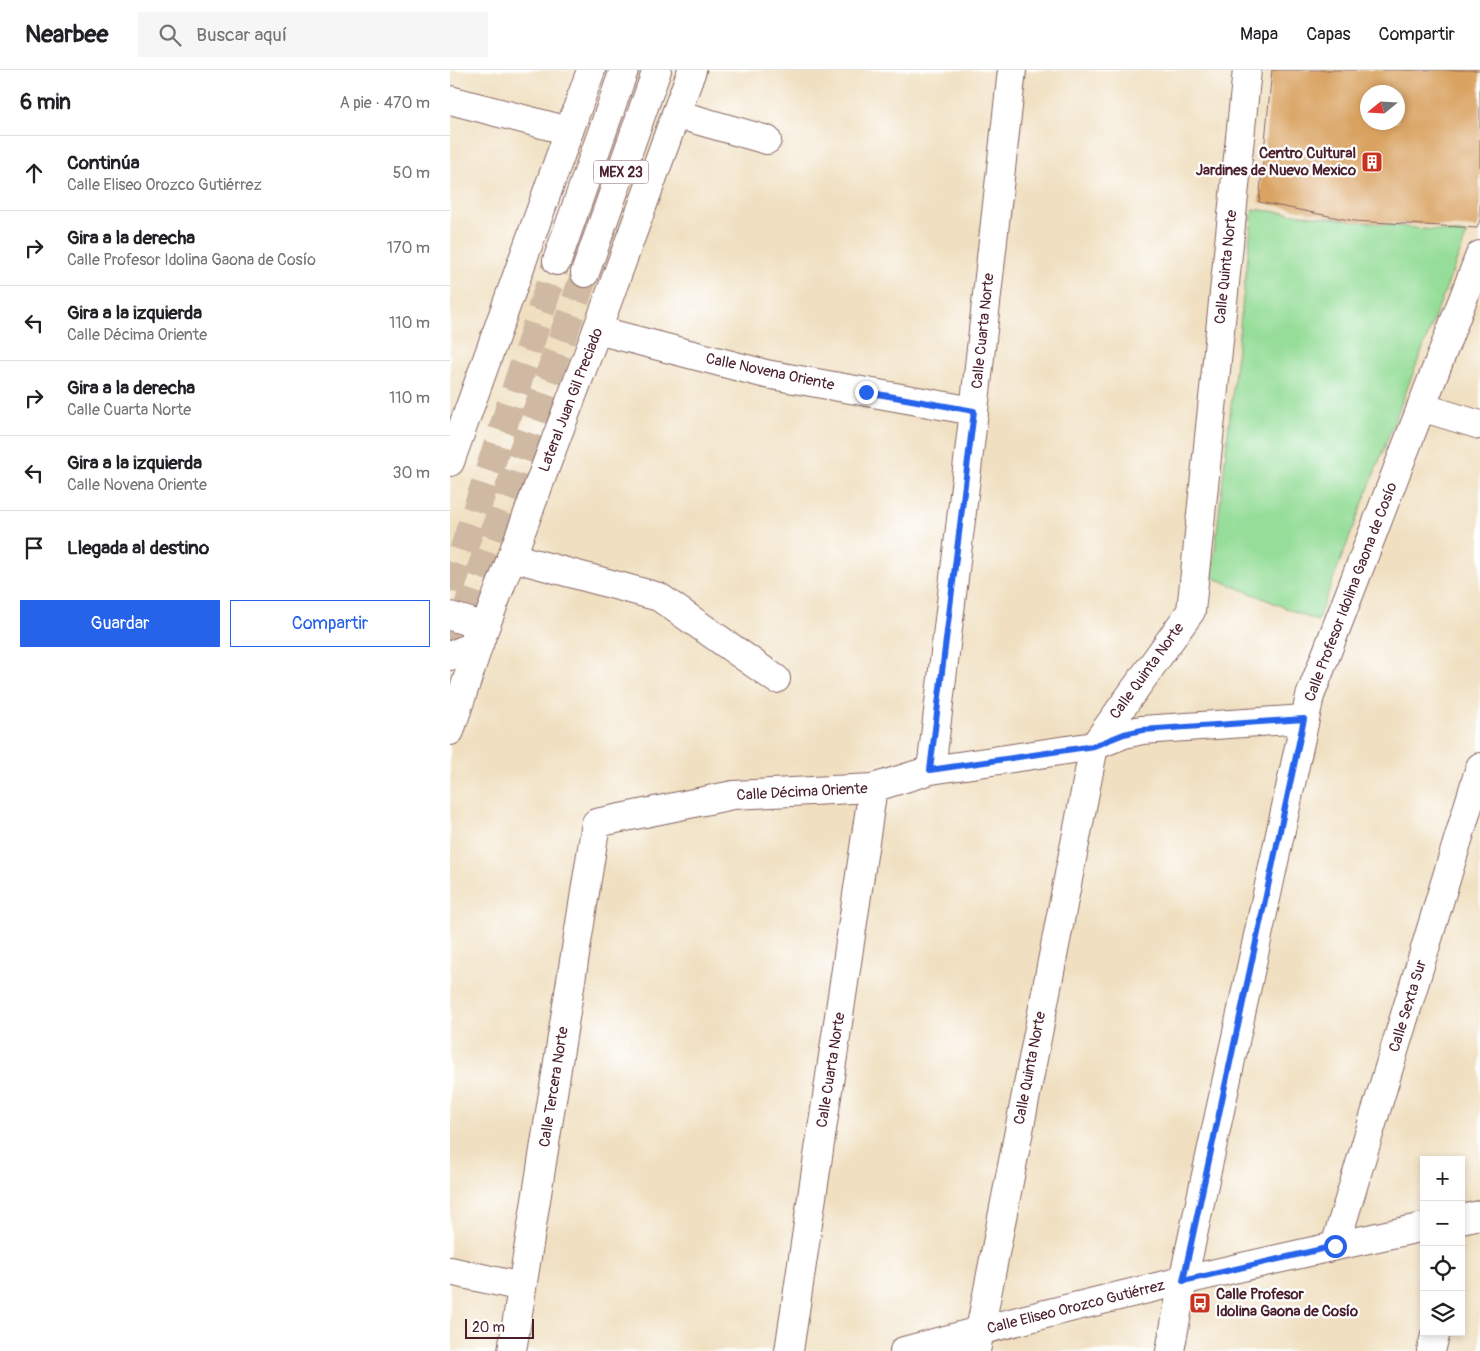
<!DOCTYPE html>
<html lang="es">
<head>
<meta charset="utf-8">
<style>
	body { margin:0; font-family:Pangolin,sans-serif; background:#f6f6f6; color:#202124 }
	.controls { position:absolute; right:15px; bottom:15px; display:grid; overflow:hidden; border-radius:0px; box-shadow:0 2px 8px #0003 }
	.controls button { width:45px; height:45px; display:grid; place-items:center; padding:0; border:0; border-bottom:1px solid #e0e0e0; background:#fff; color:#202124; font:25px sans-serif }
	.compass { position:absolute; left:910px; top:15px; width:45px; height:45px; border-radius:50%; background:#fff; box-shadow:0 2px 8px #0003; rotate:252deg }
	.scale { position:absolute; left:15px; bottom:12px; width:69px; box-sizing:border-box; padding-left:5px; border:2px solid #4a1f2b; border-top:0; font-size:14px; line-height:18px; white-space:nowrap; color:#4a1f2b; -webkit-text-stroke:4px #fff; paint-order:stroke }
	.stop { position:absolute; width:15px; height:15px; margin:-11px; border:4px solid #2563eb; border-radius:50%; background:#fff }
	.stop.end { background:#2563eb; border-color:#fff; box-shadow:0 1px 5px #0008 }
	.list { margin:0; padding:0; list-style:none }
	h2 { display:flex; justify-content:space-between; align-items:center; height:65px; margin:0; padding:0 20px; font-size:21px }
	h2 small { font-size:16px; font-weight:400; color:#757577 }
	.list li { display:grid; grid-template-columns:32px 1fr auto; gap:15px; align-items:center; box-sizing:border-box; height:75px; padding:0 20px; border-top:1px solid #e0e0e0 }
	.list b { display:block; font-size:19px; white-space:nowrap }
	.list p { margin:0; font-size:16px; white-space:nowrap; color:#757577 }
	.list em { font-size:16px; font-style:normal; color:#757577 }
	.actions { display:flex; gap:10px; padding:15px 20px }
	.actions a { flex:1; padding:11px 0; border:1px solid #2563eb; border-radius:0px; text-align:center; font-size:18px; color:#2563eb }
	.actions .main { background:#2563eb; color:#fff }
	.icon { flex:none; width:28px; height:28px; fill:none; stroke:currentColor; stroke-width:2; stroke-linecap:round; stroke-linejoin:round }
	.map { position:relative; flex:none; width:1030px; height:1281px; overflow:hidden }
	header { display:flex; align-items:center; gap:30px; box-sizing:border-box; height:70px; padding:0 25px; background:#fff; border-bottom:1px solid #e0e0e0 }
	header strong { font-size:24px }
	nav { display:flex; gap:28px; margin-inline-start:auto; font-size:18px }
	.search { width:350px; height:45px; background:#f6f6f6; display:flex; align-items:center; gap:12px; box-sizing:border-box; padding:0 18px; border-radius:0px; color:#757577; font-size:19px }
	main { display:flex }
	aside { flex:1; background:#fff }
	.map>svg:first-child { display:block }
	.green { fill:#95dd98; stroke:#707e62 }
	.building { fill:#d9a260; fill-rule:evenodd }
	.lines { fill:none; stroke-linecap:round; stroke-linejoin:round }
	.major-tunnel { stroke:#cfb9a3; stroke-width:28; stroke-dasharray:28 14; stroke-linecap:butt }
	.minor-casing { stroke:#846360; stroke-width:30 }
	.major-casing { stroke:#846360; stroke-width:30 }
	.minor { stroke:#fff; stroke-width:28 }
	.major { stroke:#fff; stroke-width:28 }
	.route { stroke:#2563eb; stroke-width:6 }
	.labels { text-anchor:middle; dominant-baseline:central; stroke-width:4.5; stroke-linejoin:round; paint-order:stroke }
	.shield { fill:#fff; stroke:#80626b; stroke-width:1 }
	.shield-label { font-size:14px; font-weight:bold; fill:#4a1f2b }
	.poi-label { font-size:15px; font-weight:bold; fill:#4a1f2b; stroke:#fff; text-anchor:end }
	.street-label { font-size:15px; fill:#4a1f2b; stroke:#fff }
</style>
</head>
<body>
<header>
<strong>Nearbee</strong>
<div class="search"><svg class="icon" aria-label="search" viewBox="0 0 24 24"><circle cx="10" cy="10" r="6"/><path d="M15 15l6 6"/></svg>Buscar aquí</div>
<nav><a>Mapa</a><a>Capas</a><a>Compartir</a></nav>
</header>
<main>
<aside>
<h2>6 min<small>A pie · 470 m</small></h2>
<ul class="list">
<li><svg class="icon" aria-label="ahead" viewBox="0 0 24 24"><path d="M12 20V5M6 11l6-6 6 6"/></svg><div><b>Continúa</b><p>Calle Eliseo Orozco Gutiérrez</p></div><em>50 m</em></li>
<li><svg class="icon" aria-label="right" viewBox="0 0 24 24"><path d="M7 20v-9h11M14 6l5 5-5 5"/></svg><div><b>Gira a la derecha</b><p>Calle Profesor Idolina Gaona de Cosío</p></div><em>170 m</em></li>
<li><svg class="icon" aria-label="left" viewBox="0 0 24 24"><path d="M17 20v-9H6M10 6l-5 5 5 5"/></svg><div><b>Gira a la izquierda</b><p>Calle Décima Oriente</p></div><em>110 m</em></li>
<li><svg class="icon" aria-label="right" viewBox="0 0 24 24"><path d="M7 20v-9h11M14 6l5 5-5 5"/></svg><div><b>Gira a la derecha</b><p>Calle Cuarta Norte</p></div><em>110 m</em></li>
<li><svg class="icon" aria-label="left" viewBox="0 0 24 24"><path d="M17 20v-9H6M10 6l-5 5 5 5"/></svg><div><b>Gira a la izquierda</b><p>Calle Novena Oriente</p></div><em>30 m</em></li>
<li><svg class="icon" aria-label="arrive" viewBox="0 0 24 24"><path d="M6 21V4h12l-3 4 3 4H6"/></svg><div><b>Llegada al destino</b></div></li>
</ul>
<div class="actions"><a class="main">Guardar</a><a>Compartir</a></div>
</aside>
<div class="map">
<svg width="1030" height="1281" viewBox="0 0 1030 1281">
	<rect width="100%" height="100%" fill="#fff"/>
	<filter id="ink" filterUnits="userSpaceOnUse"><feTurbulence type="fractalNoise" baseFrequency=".02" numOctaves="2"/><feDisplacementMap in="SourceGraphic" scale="10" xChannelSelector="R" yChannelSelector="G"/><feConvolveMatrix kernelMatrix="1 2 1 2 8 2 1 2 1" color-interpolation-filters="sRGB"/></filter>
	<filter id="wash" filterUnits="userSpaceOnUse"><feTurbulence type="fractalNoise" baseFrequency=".0096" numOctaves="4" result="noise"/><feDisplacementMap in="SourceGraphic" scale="20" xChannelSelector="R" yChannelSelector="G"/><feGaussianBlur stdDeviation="1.12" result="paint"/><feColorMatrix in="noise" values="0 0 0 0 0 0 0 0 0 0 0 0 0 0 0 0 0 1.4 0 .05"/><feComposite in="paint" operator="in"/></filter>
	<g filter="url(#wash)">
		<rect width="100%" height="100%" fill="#f0e0c1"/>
		<path class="green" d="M803,139L1017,164L867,551L762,507Z"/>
		<g id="blocks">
			<path class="building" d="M822,0H1030V150L1027,158L904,151L809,132ZM918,22H948V52H918Z"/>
		</g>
	</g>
	<g filter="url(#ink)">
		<use href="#blocks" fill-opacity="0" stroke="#846360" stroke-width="1"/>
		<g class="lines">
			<g class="major-tunnel">
				<path d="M0,521L107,191"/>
				<path d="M0,587L135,203"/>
			</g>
			<g class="minor-casing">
				<g id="minor">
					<path d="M0,30L119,61"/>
					<path d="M226,44L317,70"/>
					<path d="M147,260L316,304L524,341"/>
					<path d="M971,337L1030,355"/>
					<path d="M61,487L209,527L326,609"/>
					<path d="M481,700L524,341L562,0"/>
					<path d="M1011,1149L1030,1145"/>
					<path d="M885,1176L1030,697"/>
					<path d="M0,1201L72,1217"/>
					<path d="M62,1281L146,753L283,725L423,718L481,700L644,676L674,664L692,660L854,649"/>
					<path d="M339,1281L423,718"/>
					<path d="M454,1281C626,1234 800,1194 974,1157"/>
					<path d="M526,1281L644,676L741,541L797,0"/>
					<path d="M720,1281L733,1211L860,626L1030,185"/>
					<path d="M981,1281L986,1262"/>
				</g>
			</g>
			<g class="major-casing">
				<g id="major">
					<path d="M107,191L174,0"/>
					<path d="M135,203L207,0"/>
					<path d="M0,392L141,0"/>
					<path d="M0,546L20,552L31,568"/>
					<path d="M0,586L29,573"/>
					<path d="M0,661L31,568L147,260L242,0"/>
				</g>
			</g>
			<use href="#minor" class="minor"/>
			<use href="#major" class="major"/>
		</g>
	</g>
	<g class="lines" filter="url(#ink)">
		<path class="route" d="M416,322L524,341L480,700L644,676L674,664L692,660L854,649L733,1211L885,1176"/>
	</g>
	<defs>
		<g id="building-square" transform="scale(1.125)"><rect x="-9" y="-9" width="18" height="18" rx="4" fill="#c8321e" stroke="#fff"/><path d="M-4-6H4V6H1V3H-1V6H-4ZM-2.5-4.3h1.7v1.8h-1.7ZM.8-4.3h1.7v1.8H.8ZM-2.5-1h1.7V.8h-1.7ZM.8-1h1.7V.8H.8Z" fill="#fff"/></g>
		<g id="bus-square" transform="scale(1.125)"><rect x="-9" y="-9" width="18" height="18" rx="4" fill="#c8321e" stroke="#fff"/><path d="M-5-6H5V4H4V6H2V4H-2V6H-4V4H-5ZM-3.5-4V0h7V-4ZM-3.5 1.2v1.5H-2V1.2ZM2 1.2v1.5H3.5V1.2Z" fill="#fff"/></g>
	</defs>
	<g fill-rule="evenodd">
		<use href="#building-square" x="922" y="92"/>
		<use href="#bus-square" x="750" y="1233"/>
	</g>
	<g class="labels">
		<rect class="shield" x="143.5" y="90.5" width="55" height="23" rx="4"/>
		<g class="shield-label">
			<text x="171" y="102">MEX 23</text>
		</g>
		<g class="poi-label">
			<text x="906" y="83">Centro Cultural<tspan x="906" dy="17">Jardines de Nuevo Mexico</tspan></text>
			<text x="766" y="1224" text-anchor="start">Calle Profesor<tspan x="766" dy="17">Idolina Gaona de Cosío</tspan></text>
		</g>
		<g class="street-label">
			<text transform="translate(776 197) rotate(-84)">Calle Quinta Norte</text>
			<text transform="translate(533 261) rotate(-84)">Calle Cuarta Norte</text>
			<text transform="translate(320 302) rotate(12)">Calle Novena Oriente</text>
			<text transform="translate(121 330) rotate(-69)">Lateral Juan Gil Preciado</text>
			<text transform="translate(901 522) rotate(-69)">Calle Profesor Idolina Gaona de Cosío</text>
			<text transform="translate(697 601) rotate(-54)">Calle Quinta Norte</text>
			<text transform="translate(352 722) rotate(-3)">Calle Décima Oriente</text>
			<text transform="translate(958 936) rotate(-73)">Calle Sexta Sur</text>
			<text transform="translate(580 998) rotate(-79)">Calle Quinta Norte</text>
			<text transform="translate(381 1000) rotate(-81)">Calle Cuarta Norte</text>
			<text transform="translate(104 1017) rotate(-81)">Calle Tercera Norte</text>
			<text transform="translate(626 1237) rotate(-14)">Calle Eliseo Orozco Gutiérrez</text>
		</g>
	</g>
</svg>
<div class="controls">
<button>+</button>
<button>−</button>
<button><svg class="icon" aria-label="locate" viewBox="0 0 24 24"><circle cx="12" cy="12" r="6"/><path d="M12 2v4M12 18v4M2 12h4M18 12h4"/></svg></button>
<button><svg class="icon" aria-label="layers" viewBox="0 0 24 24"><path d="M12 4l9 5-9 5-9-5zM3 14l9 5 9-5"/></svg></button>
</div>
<svg class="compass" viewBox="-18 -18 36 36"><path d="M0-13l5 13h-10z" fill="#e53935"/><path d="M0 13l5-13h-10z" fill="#757577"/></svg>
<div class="scale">20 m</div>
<div class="stop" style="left:885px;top:1176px"></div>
<div class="stop end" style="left:416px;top:322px"></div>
</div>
</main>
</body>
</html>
